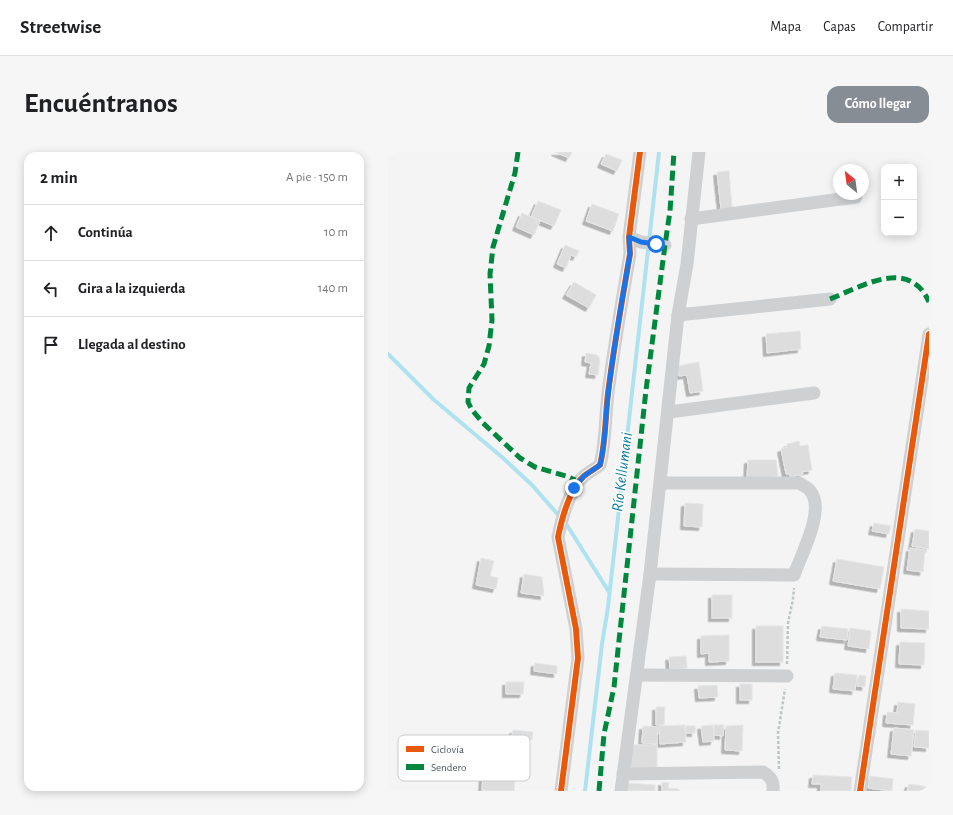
<!DOCTYPE html>
<html lang="es">
<head>
<meta charset="utf-8">
<style>
	body { margin:0; font-family:"Alegreya Sans",sans-serif; background:#f6f6f6; color:#202124 }
	.controls { position:absolute; right:12px; top:12px; display:grid; overflow:hidden; border-radius:8px; box-shadow:0 2px 10px #0003 }
	.controls button { width:36px; height:36px; display:grid; place-items:center; padding:0; border:0; border-bottom:1px solid #e0e0e0; background:#fff; color:#202124; font:20px sans-serif }
	.compass { position:absolute; left:445px; top:12px; width:36px; height:36px; border-radius:50%; background:#fff; box-shadow:0 2px 10px #0003; rotate:331deg }
	.stop { position:absolute; width:12px; height:12px; margin:-9px; border:3px solid #1a73e8; border-radius:50%; background:#fff }
	.stop.end { background:#1a73e8; border-color:#fff; box-shadow:0 1px 4px #0008 }
	.list { margin:0; padding:0; list-style:none }
	h2 { display:flex; justify-content:space-between; align-items:center; height:52px; margin:0; padding:0 16px; font-size:17px }
	h2 small { font-size:13px; font-weight:400; color:#757577 }
	.list li { display:grid; grid-template-columns:26px 1fr auto; gap:12px; align-items:center; box-sizing:border-box; height:56px; padding:0 16px; border-top:1px solid #e0e0e0 }
	.list b { display:block; font-size:15px; white-space:nowrap }
	.list em { font-size:13px; font-style:normal; color:#757577 }
	.icon { flex:none; width:22px; height:22px; fill:none; stroke:currentColor; stroke-width:2; stroke-linecap:round; stroke-linejoin:round }
	.map { position:relative; flex:none; width:541px; height:639px; overflow:hidden; border-radius:12px }
	header { display:flex; align-items:center; gap:24px; box-sizing:border-box; height:56px; padding:0 20px; background:#fff; border-bottom:1px solid #e0e0e0 }
	header strong { font-size:19px }
	nav { display:flex; gap:22px; margin-inline-start:auto; font-size:14px }
	.intro { display:flex; align-items:center; justify-content:space-between; box-sizing:border-box; height:96px; padding:0 24px }
	h1 { margin:0; font-size:28px }
	.button { padding:10px 18px; border-radius:12px; background:#868d94; color:#fff; font-size:14px; font-weight:700 }
	main { display:flex; gap:24px; padding:0 24px }
	aside { flex:1; background:#fff; border-radius:12px; box-shadow:0 2px 10px #0003 }
	.map>svg:first-child { display:block }
	.lines { fill:none; stroke-linecap:round; stroke-linejoin:round }
	.stream { stroke:#aee2f0; stroke-width:4 }
	.building { fill:#ddddde; stroke:#e5e6e7; filter:url(#shadow) }
	.path { stroke:#bcc7c4; stroke-width:2.5; stroke-dasharray:3 2; stroke-linecap:butt }
	.minor { stroke:#ced0d2; stroke-width:13 }
	.quiet { stroke:#00873e; stroke-width:5; stroke-dasharray:10 5; stroke-linecap:butt }
	.cycleway-casing { stroke:#fff; stroke-width:8 }
	.cycleway { stroke:#e8590c; stroke-width:6 }
	.route { stroke:#1a73e8; stroke-width:5 }
	.labels { text-anchor:middle; dominant-baseline:central; stroke-width:3; stroke-linejoin:round; paint-order:stroke }
	.water-label { font-size:16px; font-style:italic; fill:#0c7c9b; stroke:#fff }
	.key { fill:#fff; stroke:#c9ccd0; stroke-width:1 }
	.key-label { font-size:11px; fill:#4a5661 }
</style>
</head>
<body>
<header>
<strong>Streetwise</strong>
<nav><a>Mapa</a><a>Capas</a><a>Compartir</a></nav>
</header>
<div class="intro"><h1>Encuéntranos</h1><a class="button">Cómo llegar</a></div>
<main>
<aside>
<h2>2 min<small>A pie · 150 m</small></h2>
<ul class="list">
<li><svg class="icon" aria-label="ahead" viewBox="0 0 24 24"><path d="M12 20V5M6 11l6-6 6 6"/></svg><div><b>Continúa</b></div><em>10 m</em></li>
<li><svg class="icon" aria-label="left" viewBox="0 0 24 24"><path d="M17 20v-9H6M10 6l-5 5 5 5"/></svg><div><b>Gira a la izquierda</b></div><em>140 m</em></li>
<li><svg class="icon" aria-label="arrive" viewBox="0 0 24 24"><path d="M6 21V4h12l-3 4 3 4H6"/></svg><div><b>Llegada al destino</b></div></li>
</ul>
</aside>
<div class="map">
<svg width="541" height="639" viewBox="0 0 541 639">
	<defs>
		<filter id="shadow"><feDropShadow dx="-3.5" dy="3.5" stdDeviation="0" flood-color="#0004"/></filter>
	</defs>
	<rect width="100%" height="100%" fill="#f4f4f4"/>
	<g class="lines">
		<g class="stream">
			<path d="M0,202L45,247L115,306L144,333L172,365"/>
			<path d="M177,370L221,440"/>
			<path d="M197,639L214,492L220,455L271,0"/>
		</g>
	</g>
	<g class="building">
		<path d="M167,0H184L181,6Z"/>
		<path d="M218,2L234,8L229,19L213,12Z"/>
		<path d="M341,19L344,56L333,57L329,20Z"/>
		<path d="M150,49L173,58L166,74L143,65Z"/>
		<path d="M204,52L231,62L225,79L198,69Z"/>
		<path d="M134,61L152,69L146,83L128,75Z"/>
		<path d="M177,93L191,99L188,105L183,103L178,116L169,112Z"/>
		<path d="M186,130L208,143L201,156L178,143Z"/>
		<path d="M412,179L413,197L379,201L378,182Z"/>
		<path d="M198,201L209,203L212,207L210,223L201,222L203,211L197,210Z"/>
		<path d="M311,210L315,239L302,241L299,223L291,224L290,214Z"/>
		<path d="M411,289L412,294L420,293L424,318L414,320L415,322L402,325V322H398L393,297L399,295V292Z"/>
		<path d="M360,308H388L390,324L359,326Z"/>
		<path d="M297,351L315,352L314,375L296,374Z"/>
		<path d="M486,371L503,374L501,382L484,379Z"/>
		<path d="M527,377L541,379V397L524,394Z"/>
		<path d="M522,396L537,398L535,420L519,418Z"/>
		<path d="M93,406L106,409L102,424L110,426L108,437L88,433Z"/>
		<path d="M449,407L496,415L492,437L445,429Z"/>
		<path d="M136,422L154,425L156,444L133,441Z"/>
		<rect x="324" y="443" width="20" height="23"/>
		<path d="M513,457L541,459V477L513,476Z"/>
		<rect x="368" y="474" width="27" height="36"/>
		<path d="M434,474L460,477L459,488L432,485Z"/>
		<path d="M462,476L483,479L481,497L460,494Z"/>
		<path d="M341,483V509L321,510V501L313,502V484Z"/>
		<path d="M512,490L537,491L536,513L511,512Z"/>
		<path d="M298,504L299,516L282,517L281,505Z"/>
		<path d="M147,511L169,514V522L146,519Z"/>
		<path d="M447,521L469,523L467,539L445,537Z"/>
		<path d="M471,523L478,524L477,535L469,534Z"/>
		<path d="M118,530H136L135,542H118Z"/>
		<rect x="352" y="532" width="12" height="16"/>
		<path d="M329,533L330,545L311,546L310,534Z"/>
		<path d="M510,550L527,552L525,573L498,571L499,560L509,561Z"/>
		<path d="M268,555H277L276,573H268Z"/>
		<path d="M297,573L298,590L272,592L271,574Z"/>
		<path d="M325,573L326,589L315,590L313,574Z"/>
		<path d="M326,573H336L335,584L326,583Z"/>
		<path d="M355,573L354,599L337,598L338,574Z"/>
		<path d="M255,574L270,575L269,592L254,591Z"/>
		<rect x="298" y="574" width="9" height="7"/>
		<path d="M506,576L526,578L523,604L503,602Z"/>
		<path d="M125,578L145,580L144,588L135,587L133,602L122,600Z"/>
		<path d="M528,578L541,579V596L526,595Z"/>
		<rect x="240" y="593" width="29" height="23"/>
		<path d="M96,607L129,609L126,639H94Z"/>
		<path d="M425,623L464,625L463,639H433V632H424Z"/>
		<path d="M482,624L505,627L504,639L480,636Z"/>
		<path d="M274,630L281,631L280,636L290,637L292,639H274Z"/>
		<path d="M238,631L267,633V639H237Z"/>
		<path d="M521,632L541,635V639H519Z"/>
	</g>
	<g class="lines">
		<g class="path">
			<path d="M399,512L400,471L405,447L406,436"/>
			<path d="M391,617L390,581L397,537"/>
		</g>
		<g class="minor">
			<path d="M303,67L468,45"/>
			<path d="M241,85L253,90L277,93"/>
			<path d="M290,163L442,147"/>
			<path d="M281,260L426,241"/>
			<path d="M262,422L406,423C413,403 437,359 423,340C421,336 414,333 411,331H273"/>
			<path d="M249,523L399,524"/>
			<path d="M235,622L375,620C383,625 386,629 385,639"/>
			<path d="M173,639L190,506L188,477L170,385C174,366 181,337 196,324C201,320 207,317 212,313C218,289 217,265 220,241C226,194 234,148 242,102L241,85L252,0"/>
			<path d="M233,639L262,422L290,163L299,112L311,0"/>
			<path d="M472,639L541,182"/>
		</g>
		<g class="quiet">
			<path d="M130,0L127,21L105,95L102,122L104,168L101,194L96,212L81,236L80,250L84,258L95,271L132,306L147,315L178,324L192,330"/>
			<path d="M442,147C475,134 521,105 541,150"/>
			<path d="M211,639L216,582L226,535L258,238L277,93L282,59L286,0"/>
		</g>
		<g class="cycleway-casing">
			<g id="cycleway">
				<path d="M173,639L190,506L188,477L170,385C174,366 181,337 196,324C201,320 207,317 212,313C218,289 217,265 220,241C226,194 234,148 242,102L241,85L252,0"/>
				<path d="M472,639L541,182"/>
			</g>
		</g>
		<use href="#cycleway" class="cycleway"/>
	</g>
	<g class="lines">
		<path class="route" d="M186,336L196,324L212,313C218,290 217,267 220,244C225,196 234,149 242,102L241,85L253,90L268,92"/>
	</g>
	<g class="labels">
		<g class="water-label">
			<text transform="translate(234 320) rotate(-83)">Río Kellumani</text>
		</g>
	</g>
	<rect x="10" y="583" width="132" height="46" rx="6" class="key"/>
	<rect x="18" y="594" width="18" height="6" fill="#e8590c"/>
	<rect x="18" y="612" width="18" height="6" fill="#00873e"/>
	<g class="key-label">
		<text x="43" y="601">Ciclovía</text>
		<text x="43" y="619">Sendero</text>
	</g>
</svg>
<div class="controls">
<button>+</button>
<button>−</button>
</div>
<svg class="compass" viewBox="-18 -18 36 36"><path d="M0-13l5 13h-10z" fill="#e53935"/><path d="M0 13l5-13h-10z" fill="#757577"/></svg>
<div class="stop" style="left:268px;top:92px"></div>
<div class="stop end" style="left:186px;top:336px"></div>
</div>
</main>
</body>
</html>
